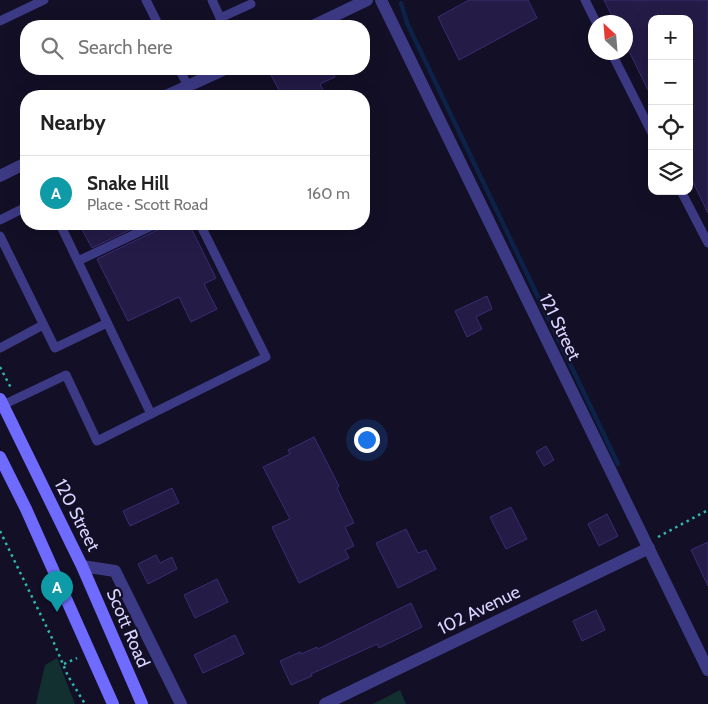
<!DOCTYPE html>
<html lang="en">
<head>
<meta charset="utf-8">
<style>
	body { margin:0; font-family:Cabin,sans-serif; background:#f6f6f6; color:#222 }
	.controls { position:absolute; right:15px; top:15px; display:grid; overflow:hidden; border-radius:10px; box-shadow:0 5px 20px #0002 }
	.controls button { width:45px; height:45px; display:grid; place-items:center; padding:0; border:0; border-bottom:1px solid #e0e0e0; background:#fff; color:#222; font:25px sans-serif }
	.compass { position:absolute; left:588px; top:15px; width:45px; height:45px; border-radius:50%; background:#fff; box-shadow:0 5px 20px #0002; rotate:334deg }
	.you { position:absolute; left:366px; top:439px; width:18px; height:18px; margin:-12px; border:4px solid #fff; border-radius:50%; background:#1a73e8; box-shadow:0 0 0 8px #1a73e833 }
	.badge { display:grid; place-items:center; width:32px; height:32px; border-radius:50%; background:#137a85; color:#fff; font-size:16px; font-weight:700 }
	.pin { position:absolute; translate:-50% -41px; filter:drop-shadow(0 1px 2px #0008) }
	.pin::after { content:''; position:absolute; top:26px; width:18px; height:15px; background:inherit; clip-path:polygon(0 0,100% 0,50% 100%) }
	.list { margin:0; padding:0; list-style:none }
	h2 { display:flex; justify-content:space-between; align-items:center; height:65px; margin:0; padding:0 20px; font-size:21px }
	h2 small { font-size:16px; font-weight:400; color:#767676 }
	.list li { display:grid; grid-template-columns:32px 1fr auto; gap:15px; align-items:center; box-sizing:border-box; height:75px; padding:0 20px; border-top:1px solid #e0e0e0 }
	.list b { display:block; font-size:19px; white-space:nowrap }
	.list p { margin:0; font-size:16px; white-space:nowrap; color:#767676 }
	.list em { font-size:16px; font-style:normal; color:#767676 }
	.icon { flex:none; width:28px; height:28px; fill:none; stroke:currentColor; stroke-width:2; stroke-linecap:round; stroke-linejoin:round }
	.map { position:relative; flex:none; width:708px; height:704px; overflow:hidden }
	.search { position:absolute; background:#fff; box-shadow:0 5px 20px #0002; left:20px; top:20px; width:350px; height:55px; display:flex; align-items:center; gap:12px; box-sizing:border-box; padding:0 18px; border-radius:20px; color:#767676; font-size:19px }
	.panel { position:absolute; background:#fff; box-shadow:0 5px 20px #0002; left:20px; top:90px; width:350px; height:140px; border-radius:20px }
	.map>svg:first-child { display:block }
	.green { fill:#12302f }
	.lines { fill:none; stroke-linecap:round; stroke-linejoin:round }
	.stream { stroke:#0c2248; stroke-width:4.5 }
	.building { fill:#241b47; stroke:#3b2d73 }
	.path { stroke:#2fb8b0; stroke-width:2.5; stroke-dasharray:2.5 4; stroke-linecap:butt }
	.service { stroke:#3d3a85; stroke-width:9 }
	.minor { stroke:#3d3a85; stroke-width:12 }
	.tertiary { stroke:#3d3a85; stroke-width:12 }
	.secondary { stroke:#6f6bff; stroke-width:12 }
	.labels { text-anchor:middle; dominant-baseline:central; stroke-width:4.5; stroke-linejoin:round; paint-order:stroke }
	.street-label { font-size:18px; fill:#d9d4ff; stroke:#130f26 }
</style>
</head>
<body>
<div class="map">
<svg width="708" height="704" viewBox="0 0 708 704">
	<rect width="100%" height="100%" fill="#130f26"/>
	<g class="green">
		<path d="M57,658L75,704H36L45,665Z"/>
		<path d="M400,690L406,704H373Z"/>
	</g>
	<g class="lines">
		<path class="stream" d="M401,3L407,23L618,464"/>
	</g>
	<g class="building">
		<path d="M469,0H528L537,18L459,60L438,17Z"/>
		<path d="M604,0H708V213L689,174V19H652V98L626,45V22H615Z"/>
		<path d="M280,69H330L335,77L320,84L324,92L314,96H282L270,73Z"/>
		<path d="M79,224H137L138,226L92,248Z"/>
		<path d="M170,224H189L216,278L204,284L217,309L191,322L179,297L128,321L97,259Z"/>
		<path d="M487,296L492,309L476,317L482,329L467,337L455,311Z"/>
		<path d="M314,437L339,486L337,488L354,523L345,527L354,546L345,550L349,558L299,583L272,527L290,519L263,467L290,454L288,450Z"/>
		<path d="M546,446L554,460L544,466L536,452Z"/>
		<path d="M172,488L179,503L130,526L123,511Z"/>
		<path d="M511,507L527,539L506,549L490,517Z"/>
		<path d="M607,514L618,536L599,546L588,524Z"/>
		<path d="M406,529L418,553L426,550L436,569L398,588L376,543Z"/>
		<path d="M708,542V586L691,550Z"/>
		<path d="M156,555L160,563L172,557L177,569L148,584L138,564Z"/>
		<path d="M217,579L228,602L195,618L184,595Z"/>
		<path d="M411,603L422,627L379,648L377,644L311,674L312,676L291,685L280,661L300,652L301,654L317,647L318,649Z"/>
		<path d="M596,610L605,630L582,641L573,621Z"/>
		<path d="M235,635L244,654L203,673L194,655Z"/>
	</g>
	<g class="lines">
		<g class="path">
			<path d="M0,367L11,388"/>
			<path d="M0,531L51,636L68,676L85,704"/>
			<path d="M658,537L708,510"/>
			<path d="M64,664L77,658"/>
		</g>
		<g class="service">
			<path d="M146,0L159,26"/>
			<path d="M212,0L224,26"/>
			<path d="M585,0L596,22"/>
			<path d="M220,18L251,4"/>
			<path d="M0,21L44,0"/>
			<path d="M611,52L652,133"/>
			<path d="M179,69L188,86"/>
			<path d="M681,191L708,243"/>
			<path d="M0,220L26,207"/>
			<path d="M0,236L55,348L107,323"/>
			<path d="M78,261L156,224"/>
			<path d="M0,348L43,325"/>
			<path d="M3,405L66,375L97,441L151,414L60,224"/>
			<path d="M151,414L266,357L200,224"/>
		</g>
		<g class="minor">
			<path d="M381,0L708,670"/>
			<path d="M82,566L115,571L181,704"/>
			<path d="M325,704L649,548"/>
		</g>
		<g class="tertiary">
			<path d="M313,26L367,0"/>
			<path d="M166,96L225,69"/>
			<path d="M0,176L26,163"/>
		</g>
		<g class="secondary">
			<path d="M0,399L82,566L142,704"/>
			<path d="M0,457L26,509L113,704"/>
		</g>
	</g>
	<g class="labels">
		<g class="street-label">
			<text transform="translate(560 327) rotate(64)">121 Street</text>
			<text transform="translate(77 515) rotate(63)">120 Street</text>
			<text transform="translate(479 610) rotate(-26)">102 Avenue</text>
			<text transform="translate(128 628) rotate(67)">Scott Road</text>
		</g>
	</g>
</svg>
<div class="controls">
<button>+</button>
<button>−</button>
<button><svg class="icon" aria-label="locate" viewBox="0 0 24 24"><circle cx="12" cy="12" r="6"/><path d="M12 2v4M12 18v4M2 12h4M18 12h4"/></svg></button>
<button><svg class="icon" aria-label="layers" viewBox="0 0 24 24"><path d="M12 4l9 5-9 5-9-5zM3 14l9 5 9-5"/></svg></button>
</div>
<svg class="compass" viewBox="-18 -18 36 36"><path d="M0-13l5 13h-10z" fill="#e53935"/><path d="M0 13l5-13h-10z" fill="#767676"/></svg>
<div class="you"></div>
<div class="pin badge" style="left:57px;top:612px;background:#0f9aa8">A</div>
<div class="search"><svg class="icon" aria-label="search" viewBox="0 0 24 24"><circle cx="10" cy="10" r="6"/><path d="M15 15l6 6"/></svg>Search here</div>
<section class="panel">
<h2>Nearby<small></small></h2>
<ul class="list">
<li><span class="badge" style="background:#0f9aa8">A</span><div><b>Snake Hill</b><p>Place · Scott Road</p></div><em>160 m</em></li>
</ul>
</section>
</div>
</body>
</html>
